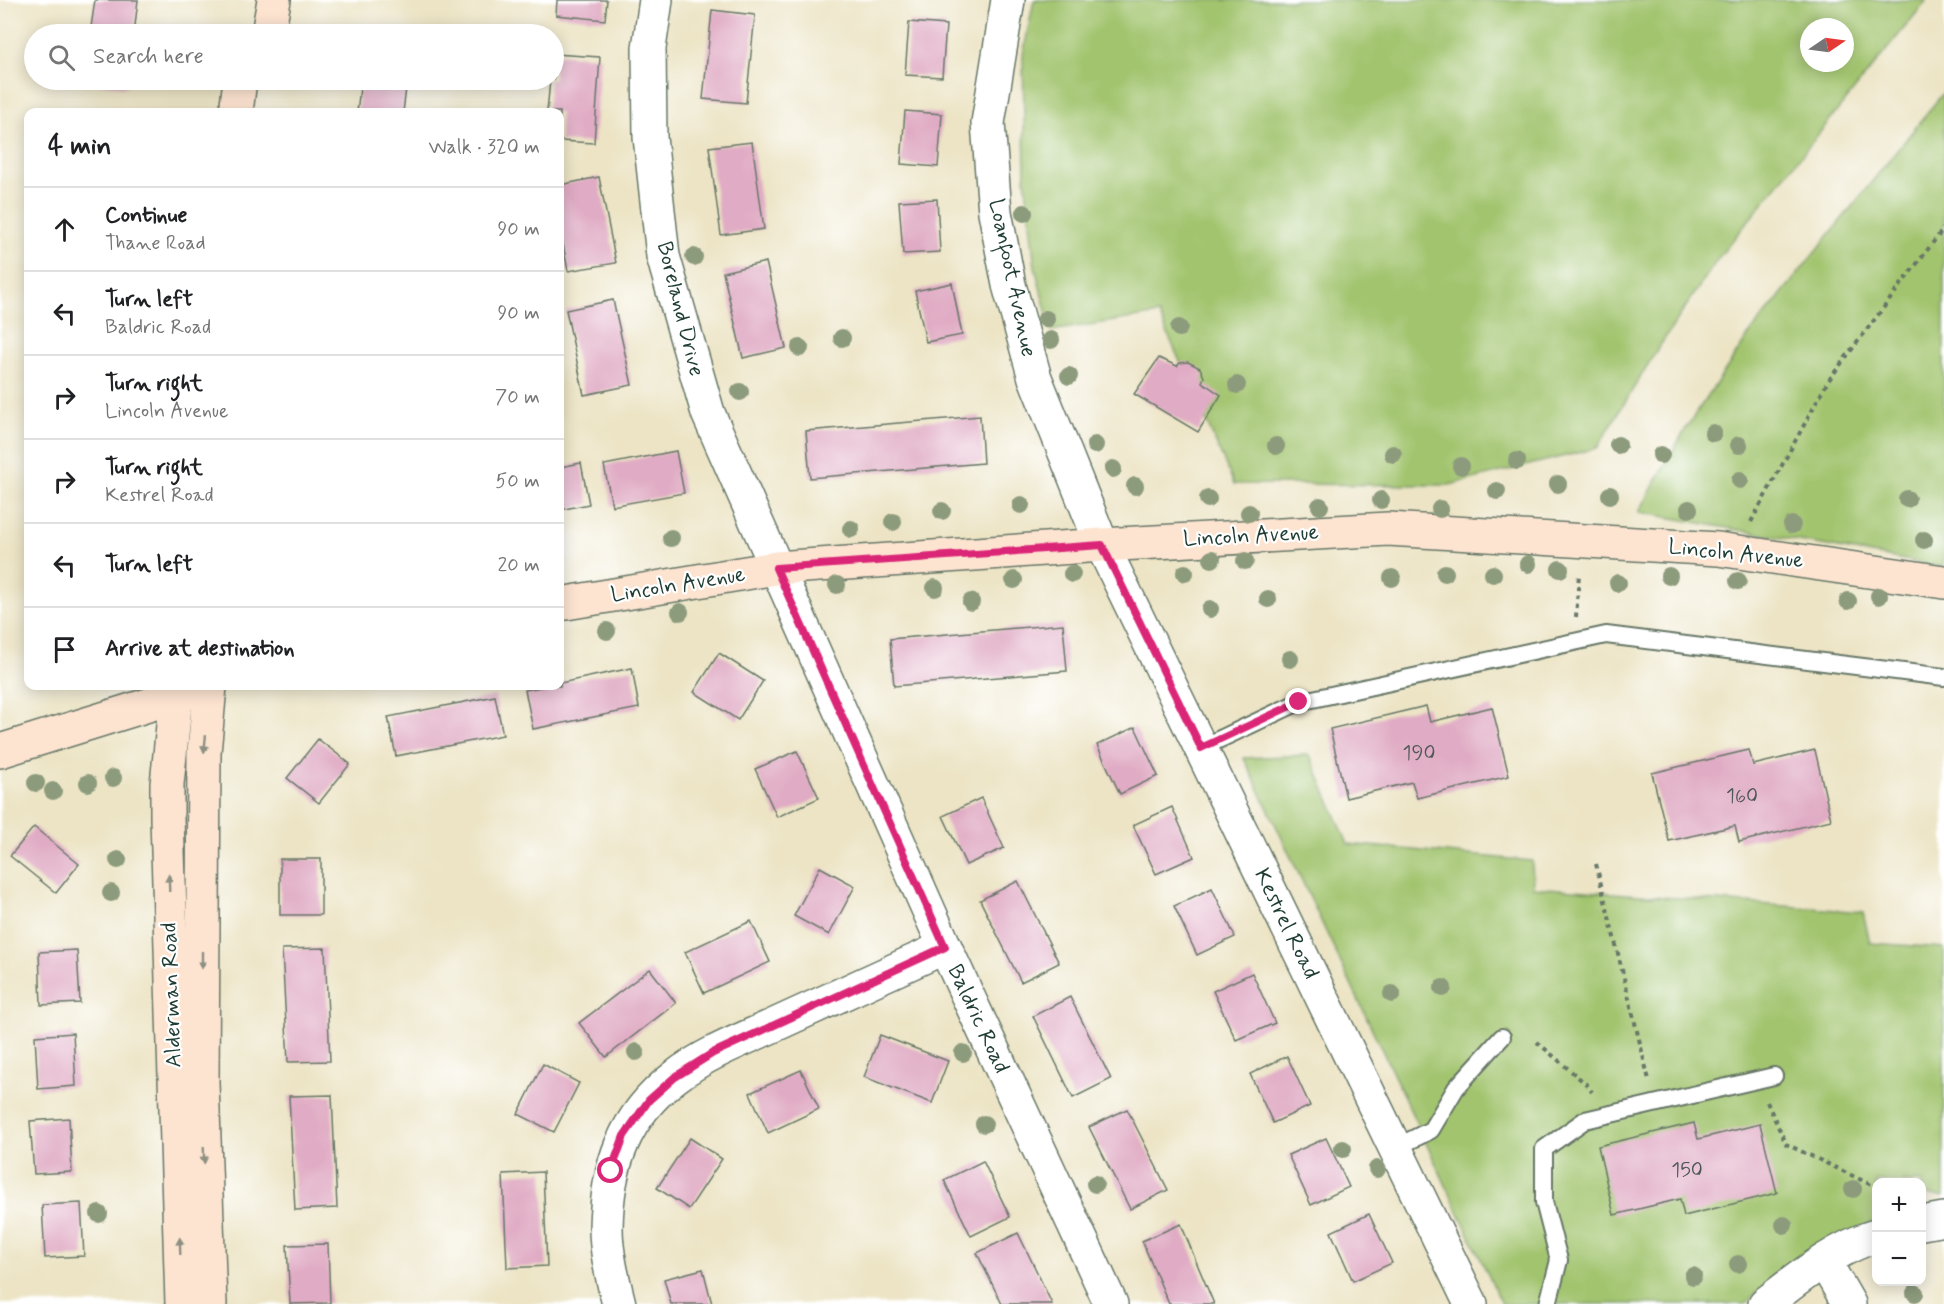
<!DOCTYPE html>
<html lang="en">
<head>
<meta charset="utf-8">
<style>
	body { margin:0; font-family:Mynerve,sans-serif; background:#f2f2f2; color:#202124 }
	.controls { position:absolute; right:18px; bottom:18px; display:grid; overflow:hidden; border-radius:12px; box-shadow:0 3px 15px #0003 }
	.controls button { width:54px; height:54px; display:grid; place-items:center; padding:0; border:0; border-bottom:2px solid #e0e0e0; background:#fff; color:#202124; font:30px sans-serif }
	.compass { position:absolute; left:1800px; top:18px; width:54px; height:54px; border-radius:50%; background:#fff; box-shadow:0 3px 15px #0003; rotate:77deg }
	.stop { position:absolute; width:18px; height:18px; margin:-14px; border:4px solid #db2777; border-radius:50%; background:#fff }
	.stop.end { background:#db2777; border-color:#fff; box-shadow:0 2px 6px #0008 }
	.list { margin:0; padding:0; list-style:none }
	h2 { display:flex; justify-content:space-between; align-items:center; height:78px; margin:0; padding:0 24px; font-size:26px }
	h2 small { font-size:20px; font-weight:400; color:#757577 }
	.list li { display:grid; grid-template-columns:39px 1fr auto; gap:18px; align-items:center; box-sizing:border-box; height:84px; padding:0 24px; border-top:2px solid #e0e0e0 }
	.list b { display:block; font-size:22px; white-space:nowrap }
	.list p { margin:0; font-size:20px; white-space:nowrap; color:#757577 }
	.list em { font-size:20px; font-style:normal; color:#757577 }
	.icon { flex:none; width:33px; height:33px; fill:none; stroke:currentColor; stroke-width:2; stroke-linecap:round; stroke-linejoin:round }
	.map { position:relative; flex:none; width:1944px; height:1304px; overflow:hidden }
	.search { position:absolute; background:#fff; box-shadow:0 3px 15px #0003; left:24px; top:24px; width:540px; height:66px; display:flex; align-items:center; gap:15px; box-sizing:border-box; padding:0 21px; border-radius:33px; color:#757577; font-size:22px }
	.panel { position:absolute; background:#fff; box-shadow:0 3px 15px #0003; left:24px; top:108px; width:540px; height:582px; border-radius:12px }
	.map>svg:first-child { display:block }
	.green { fill:#a2c46e; stroke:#608051; stroke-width:1.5; fill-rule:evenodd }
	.building { fill:#e0abc4 }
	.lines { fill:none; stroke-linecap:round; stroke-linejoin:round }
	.lane-casing { stroke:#677767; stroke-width:20 }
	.street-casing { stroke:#677767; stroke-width:36 }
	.secondary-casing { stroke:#677767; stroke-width:36 }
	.path { stroke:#677767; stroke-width:4; stroke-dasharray:4.5 4.5; stroke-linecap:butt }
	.lane { stroke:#fff; stroke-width:16 }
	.street { stroke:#fff; stroke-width:33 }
	.secondary { stroke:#fde4d1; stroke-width:33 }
	.tree { fill:#8d9b7d }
	.oneway { fill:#8e9082 }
	.route { stroke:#db2777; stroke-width:8 }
	.labels { text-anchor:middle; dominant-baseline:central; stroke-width:4.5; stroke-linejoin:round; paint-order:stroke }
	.number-label { font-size:20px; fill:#4f5858 }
	.street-label { font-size:22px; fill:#1f3d34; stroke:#fff }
</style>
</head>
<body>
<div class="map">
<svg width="1944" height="1304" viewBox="0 0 1944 1304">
	<rect width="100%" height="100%" fill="#fff"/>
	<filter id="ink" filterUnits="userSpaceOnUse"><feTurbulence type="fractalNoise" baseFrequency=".0167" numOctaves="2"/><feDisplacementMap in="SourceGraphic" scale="12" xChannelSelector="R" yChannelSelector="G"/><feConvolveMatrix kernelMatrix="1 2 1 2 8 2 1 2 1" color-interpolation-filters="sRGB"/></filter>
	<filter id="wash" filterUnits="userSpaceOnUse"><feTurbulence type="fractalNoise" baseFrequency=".008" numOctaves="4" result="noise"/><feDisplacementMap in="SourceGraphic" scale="24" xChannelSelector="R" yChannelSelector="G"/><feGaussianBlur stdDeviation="1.35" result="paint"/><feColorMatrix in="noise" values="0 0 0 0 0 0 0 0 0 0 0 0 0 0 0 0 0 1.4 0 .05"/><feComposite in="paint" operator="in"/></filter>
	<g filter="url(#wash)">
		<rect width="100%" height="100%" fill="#ece4c5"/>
		<g class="green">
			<path d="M1034,0H1927L1719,257L1655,353L1597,448L1449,485L1234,484L1159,314L1051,331L1035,267L1025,178L1023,55ZM1809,27H1845V63H1809Z"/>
			<path d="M1944,92V567L1639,512L1686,428L1751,332Z"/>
			<path d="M1310,755L1348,844L1532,861L1533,887L1863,912L1870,943L1944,948V1196L1922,1195V1182H1876V1220L1757,1292L1746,1304H1502L1244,758Z"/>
		</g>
		<g id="blocks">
			<g class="building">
				<path d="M95,0H138L134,34H90Z"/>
				<path d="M557,0H607L605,20L556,15Z"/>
				<path d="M712,10L755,15L746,103L703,99Z"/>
				<path d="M909,22L946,25L942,77L905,75Z"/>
				<path d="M554,54L600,57L594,143L560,141V112H547L550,80H554Z"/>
				<path d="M84,80H128L127,87L84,82Z"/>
				<path d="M361,80H407L403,112H357Z"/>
				<path d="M905,111L942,114L938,167L901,164Z"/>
				<path d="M752,142L764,229L721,235L709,147Z"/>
				<path d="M599,177L616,263L568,271L560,228V185Z"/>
				<path d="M937,199L940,252L903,254L899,201Z"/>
				<path d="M766,262L786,348L743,358L723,272Z"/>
				<path d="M952,283L962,335L926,342L915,291Z"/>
				<path d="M613,300L632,385L584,395L566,310Z"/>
				<path d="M1159,358L1177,366L1180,363L1188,362L1200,368L1204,377L1202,382L1221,395L1198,432L1134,394Z"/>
				<path d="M980,416L983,463L810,478L806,431Z"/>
				<path d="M676,451L684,493L612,506L604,465Z"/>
				<path d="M581,463L589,504L560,510V467Z"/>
				<path d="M1063,624L1067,671L894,686L890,639Z"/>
				<path d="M719,653L763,681L738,720L694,692Z"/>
				<path d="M632,668L639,708L533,729L525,690L546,686H560V683Z"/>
				<path d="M495,696L503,735L396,756L388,717Z"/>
				<path d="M1426,706L1430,722L1492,707L1509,776L1417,798L1412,782L1346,798L1330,729Z"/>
				<path d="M1135,727L1158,776L1120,794L1097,745Z"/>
				<path d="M318,739L350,764L319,803L287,778Z"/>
				<path d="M1749,750L1753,765L1815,750L1831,820L1739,842L1735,826L1669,841L1652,773Z"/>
				<path d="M797,751L819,798L777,817L755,769Z"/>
				<path d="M981,798L1004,848L966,865L943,816Z"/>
				<path d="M1172,807L1194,857L1156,874L1133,825Z"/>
				<path d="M34,827L79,864L56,893L10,856Z"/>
				<rect x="280" y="859" width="41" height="56"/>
				<path d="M820,867L855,886L829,935L794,916Z"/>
				<path d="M1018,881L1059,963L1021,982L980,900Z"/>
				<path d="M1212,888L1235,937L1197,955L1174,906Z"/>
				<path d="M751,921L770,962L704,993L685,952Z"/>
				<path d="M325,948L330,1061L288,1062L282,949Z"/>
				<path d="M77,950L80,1003L41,1005L39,952Z"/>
				<path d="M650,969L676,1003L606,1057L579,1023Z"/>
				<path d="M1252,973L1275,1023L1236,1040L1213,991Z"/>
				<path d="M1070,997L1111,1079L1073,1098L1033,1016Z"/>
				<path d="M73,1033L76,1086L38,1089L35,1036Z"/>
				<path d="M880,1035L948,1061L932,1103L864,1077Z"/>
				<path d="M1287,1056L1310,1106L1273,1123L1250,1074Z"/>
				<path d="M543,1064L579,1083L554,1132L518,1114Z"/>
				<path d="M801,1070L819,1109L768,1133L750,1093Z"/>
				<path d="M332,1095L337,1208L295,1210L289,1096Z"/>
				<path d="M1127,1109L1168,1190L1130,1209L1089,1127Z"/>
				<path d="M69,1118L72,1172L34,1174L30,1121Z"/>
				<path d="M1694,1123L1698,1139L1760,1124L1777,1193L1684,1216L1680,1199L1614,1215L1598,1146Z"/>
				<path d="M690,1138L722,1159L689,1209L657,1188Z"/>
				<path d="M1326,1138L1349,1187L1311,1205L1288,1155Z"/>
				<path d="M983,1161L1010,1217L971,1236L944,1180Z"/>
				<path d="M543,1172L547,1266L507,1268L503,1174Z"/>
				<path d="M81,1203L84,1256L45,1258L42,1205Z"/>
				<path d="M1369,1214L1392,1263L1353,1281L1331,1232Z"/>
				<path d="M1181,1224L1198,1266L1214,1304H1169L1142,1241Z"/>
				<path d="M1018,1233L1037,1272L1052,1304H1002L996,1292L977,1253Z"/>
				<path d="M328,1244L330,1303L290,1304L287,1245Z"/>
				<path d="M703,1269L712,1304H671L664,1279Z"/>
			</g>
		</g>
	</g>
	<g filter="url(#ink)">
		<use href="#blocks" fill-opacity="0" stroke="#677767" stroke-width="1.5"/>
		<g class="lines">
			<g class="lane-casing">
				<g id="lane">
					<path d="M1201,748L1299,702L1606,635L1944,677"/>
					<path d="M1395,1148L1431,1130L1456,1088L1502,1037"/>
					<path d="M1548,1304L1559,1260L1544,1202V1149L1585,1120L1774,1076"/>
				</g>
			</g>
			<g class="street-casing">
				<g id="street">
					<path d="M656,0L649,48L650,137L663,256L708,413L945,947L1111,1304"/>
					<path d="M1008,0L988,123L995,212L1009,285L1035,378L1102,545L1471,1304"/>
					<path d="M1922,1223L1944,1219"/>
					<path d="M1824,1261L1849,1304"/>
					<path d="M619,1304C613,1280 606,1253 606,1228C607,1166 624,1116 675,1077C706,1053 744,1039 779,1023C834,998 890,972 945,947"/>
					<path d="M1765,1304C1797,1279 1837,1247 1876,1236"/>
				</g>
			</g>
			<g class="secondary-casing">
				<g id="secondary">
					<path d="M268,34L274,0"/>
					<path d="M236,112L240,80"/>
					<path d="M560,604L776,568L1102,545L1388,529L1718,549L1944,582"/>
					<path d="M177,686L167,784V818L182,1304"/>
					<path d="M0,751L196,690"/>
					<path d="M210,1304L202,1083L204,753L210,686"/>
				</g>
			</g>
			<g class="path">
				<path d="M1751,522L1828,381L1944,228"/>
				<path d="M1576,617L1579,574"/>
				<path d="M1596,864L1649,1080"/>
				<path d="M1537,1042L1586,1084L1592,1092"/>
				<path d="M1767,1102L1786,1144L1876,1187"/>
			</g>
			<use href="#lane" class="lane"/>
			<use href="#street" class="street"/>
			<use href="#secondary" class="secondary"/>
		</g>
		<g class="tree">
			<circle cx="1024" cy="213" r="9"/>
			<circle cx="694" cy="257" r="9"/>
			<circle cx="1046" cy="319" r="9"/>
			<circle cx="1179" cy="328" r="9"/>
			<circle cx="842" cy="338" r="9"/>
			<circle cx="1051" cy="340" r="9"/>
			<circle cx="800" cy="348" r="9"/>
			<circle cx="1069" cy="376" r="9"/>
			<circle cx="1237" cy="385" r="9"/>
			<circle cx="740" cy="392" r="9"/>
			<circle cx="1713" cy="433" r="9"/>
			<circle cx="1095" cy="445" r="9"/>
			<circle cx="1618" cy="445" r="9"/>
			<circle cx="1739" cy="445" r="9"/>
			<circle cx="1276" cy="446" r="9"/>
			<circle cx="1393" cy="454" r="9"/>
			<circle cx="1661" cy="455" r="9"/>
			<circle cx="1517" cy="461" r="9"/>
			<circle cx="1461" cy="466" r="9"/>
			<circle cx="1113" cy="469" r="9"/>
			<circle cx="1740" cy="480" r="9"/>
			<circle cx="1558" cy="484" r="9"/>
			<circle cx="1135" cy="486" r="9"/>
			<circle cx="1497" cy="491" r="9"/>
			<circle cx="1610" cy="495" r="9"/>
			<circle cx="1208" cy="499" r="9"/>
			<circle cx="1907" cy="499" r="9"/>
			<circle cx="1381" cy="500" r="9"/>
			<circle cx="1021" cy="505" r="9"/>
			<circle cx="1320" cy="506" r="9"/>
			<circle cx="1440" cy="509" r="9"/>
			<circle cx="1689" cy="509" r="9"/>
			<circle cx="942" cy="511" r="9"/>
			<circle cx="1249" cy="513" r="9"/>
			<circle cx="893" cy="522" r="9"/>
			<circle cx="1792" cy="525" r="9"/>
			<circle cx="851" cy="529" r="9"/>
			<circle cx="671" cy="538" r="9"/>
			<circle cx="1924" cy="540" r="9"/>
			<circle cx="1212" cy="559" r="9"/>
			<circle cx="1245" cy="561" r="9"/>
			<circle cx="1528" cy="564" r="9"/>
			<circle cx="1560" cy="569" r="9"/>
			<circle cx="1185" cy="573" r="9"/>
			<circle cx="1445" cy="573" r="9"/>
			<circle cx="1072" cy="574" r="9"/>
			<circle cx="1493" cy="574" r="9"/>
			<circle cx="1669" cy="576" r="9"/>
			<circle cx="1392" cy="578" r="9"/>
			<circle cx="1014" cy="580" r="9"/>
			<circle cx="1738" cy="581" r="9"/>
			<circle cx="1618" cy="583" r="9"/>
			<circle cx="837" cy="585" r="9"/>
			<circle cx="935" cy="588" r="9"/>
			<circle cx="1879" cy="596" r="9"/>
			<circle cx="1268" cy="599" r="9"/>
			<circle cx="1848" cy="601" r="9"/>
			<circle cx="971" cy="602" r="9"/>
			<circle cx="1210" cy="609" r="9"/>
			<circle cx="680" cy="612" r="9"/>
			<circle cx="607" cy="631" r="9"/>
			<circle cx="1290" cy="659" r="9"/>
			<circle cx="113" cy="778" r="9"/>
			<circle cx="36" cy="783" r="9"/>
			<circle cx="88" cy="783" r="9"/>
			<circle cx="53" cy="791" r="9"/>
			<circle cx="118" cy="860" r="9"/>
			<circle cx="111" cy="893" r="9"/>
			<circle cx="1443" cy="988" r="9"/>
			<circle cx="1392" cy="994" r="9"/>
			<circle cx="636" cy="1052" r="9"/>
			<circle cx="963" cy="1053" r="9"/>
			<circle cx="984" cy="1124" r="9"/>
			<circle cx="1343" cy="1149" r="9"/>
			<circle cx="1377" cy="1169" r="9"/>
			<circle cx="1095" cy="1184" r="9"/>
			<circle cx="1853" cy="1189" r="9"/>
			<circle cx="99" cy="1214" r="9"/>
			<circle cx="1784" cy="1225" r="9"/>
			<circle cx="1738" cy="1264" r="9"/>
			<circle cx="1693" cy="1276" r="9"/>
			<circle cx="1915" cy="1293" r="9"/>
		</g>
		<defs><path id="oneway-solid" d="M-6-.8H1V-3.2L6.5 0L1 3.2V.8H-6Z" transform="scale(1.5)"/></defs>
		<g class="oneway">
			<use href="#oneway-solid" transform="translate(205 744) rotate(96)"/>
			<use href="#oneway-solid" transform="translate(169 883) rotate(-92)"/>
			<use href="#oneway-solid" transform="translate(202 960) rotate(90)"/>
			<use href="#oneway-solid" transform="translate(204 1155) rotate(88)"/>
			<use href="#oneway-solid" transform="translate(180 1246) rotate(-92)"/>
		</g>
	</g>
	<g class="lines" filter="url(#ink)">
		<path class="route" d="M611,1171L624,1136L649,1100L675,1077L713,1053L945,947L776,568L1102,545L1201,748L1299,702"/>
	</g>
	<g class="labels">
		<g class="number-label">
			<text x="1419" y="753">190</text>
			<text x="1742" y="796">160</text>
			<text x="1687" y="1170">150</text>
		</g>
		<g class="street-label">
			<text transform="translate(1012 278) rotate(78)">Loanfoot Avenue</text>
			<text transform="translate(680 309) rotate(76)">Boreland Drive</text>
			<text transform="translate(1251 536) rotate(-3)">Lincoln Avenue</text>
			<text transform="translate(1736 554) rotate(6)">Lincoln Avenue</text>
			<text transform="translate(678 585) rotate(-9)">Lincoln Avenue</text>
			<text transform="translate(1286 924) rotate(64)">Kestrel Road</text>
			<text transform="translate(172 995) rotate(-92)">Alderman Road</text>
			<text transform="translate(978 1019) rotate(65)">Baldric Road</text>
		</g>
	</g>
</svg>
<div class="controls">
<button>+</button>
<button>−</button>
</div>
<svg class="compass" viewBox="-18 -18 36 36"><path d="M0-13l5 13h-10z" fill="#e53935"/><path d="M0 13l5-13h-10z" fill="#757577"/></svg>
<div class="stop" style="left:611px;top:1171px"></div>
<div class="stop end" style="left:1299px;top:702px"></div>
<div class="search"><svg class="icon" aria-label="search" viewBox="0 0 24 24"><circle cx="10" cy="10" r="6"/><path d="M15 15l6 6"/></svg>Search here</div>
<section class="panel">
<h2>4 min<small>Walk · 320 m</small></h2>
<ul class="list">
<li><svg class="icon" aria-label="ahead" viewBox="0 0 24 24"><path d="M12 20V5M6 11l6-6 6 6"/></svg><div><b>Continue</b><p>Thane Road</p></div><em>90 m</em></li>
<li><svg class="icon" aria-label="left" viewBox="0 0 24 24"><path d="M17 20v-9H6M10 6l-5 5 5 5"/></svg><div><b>Turn left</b><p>Baldric Road</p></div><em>90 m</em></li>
<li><svg class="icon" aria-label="right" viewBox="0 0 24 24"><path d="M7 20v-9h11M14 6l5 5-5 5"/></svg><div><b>Turn right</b><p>Lincoln Avenue</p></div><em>70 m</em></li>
<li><svg class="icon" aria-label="right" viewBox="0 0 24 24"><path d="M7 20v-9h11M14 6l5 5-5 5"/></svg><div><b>Turn right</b><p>Kestrel Road</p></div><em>50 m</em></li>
<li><svg class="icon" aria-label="left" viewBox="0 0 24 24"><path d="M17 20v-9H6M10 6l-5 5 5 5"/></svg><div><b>Turn left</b></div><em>20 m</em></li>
<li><svg class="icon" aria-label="arrive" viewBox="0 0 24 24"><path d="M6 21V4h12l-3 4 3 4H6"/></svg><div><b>Arrive at destination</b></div></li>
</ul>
</section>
</div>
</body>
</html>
